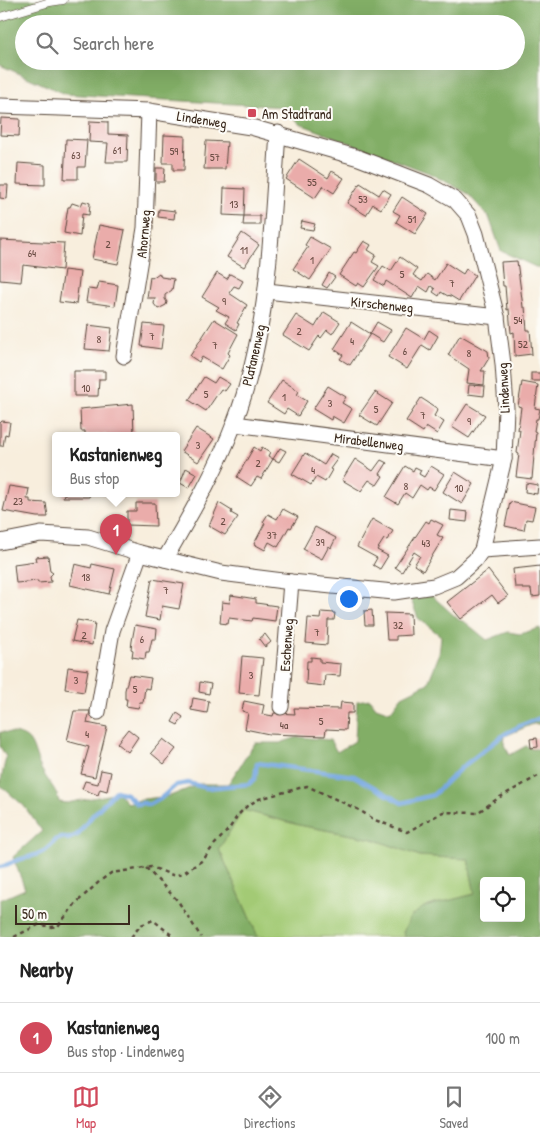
<!DOCTYPE html>
<html lang="en">
<head>
<meta charset="utf-8">
<style>
	body { margin:0; font-family:"Patrick Hand",sans-serif; background:#f2f2f2; color:#222 }
	.controls { position:absolute; right:15px; bottom:15px; display:grid; overflow:hidden; border-radius:5px; box-shadow:0 5px 20px #0002 }
	.controls button { width:45px; height:45px; display:grid; place-items:center; padding:0; border:0; border-bottom:1px solid #e0e0e0; background:#fff; color:#222; font:25px sans-serif }
	.scale { position:absolute; left:15px; bottom:12px; width:115px; box-sizing:border-box; padding-left:5px; border:2px solid #3b2a1e; border-top:0; font-size:14px; line-height:18px; white-space:nowrap; color:#3b2a1e; -webkit-text-stroke:4px #fdfcf7; paint-order:stroke }
	.you { position:absolute; left:348px; top:598px; width:18px; height:18px; margin:-12px; border:4px solid #fff; border-radius:50%; background:#1a73e8; box-shadow:0 0 0 8px #1a73e833 }
	.badge { display:grid; place-items:center; width:32px; height:32px; border-radius:50%; background:#d1495b; color:#fff; font-size:16px; font-weight:700 }
	.pin { position:absolute; translate:-50% -41px; filter:drop-shadow(0 1px 2px #0008) }
	.pin::after { content:''; position:absolute; top:26px; width:18px; height:15px; background:inherit; clip-path:polygon(0 0,100% 0,50% 100%) }
	.popup { position:absolute; left:52px; top:432px; width:128px; height:65px; box-sizing:border-box; display:grid; place-content:center; border-radius:5px; background:#fff; filter:drop-shadow(0 1px 4px #0005); font-size:16px; white-space:nowrap; color:#767676 }
	.popup b { font-size:19px; color:#222 }
	.popup::after { content:''; position:absolute; left:50%; top:100%; margin-left:-10px; border:10px solid transparent; border-top-color:#fff }
	.list { margin:0; padding:0; list-style:none }
	h2 { display:flex; justify-content:space-between; align-items:center; height:65px; margin:0; padding:0 20px; font-size:21px }
	h2 small { font-size:16px; font-weight:400; color:#767676 }
	.list li { display:grid; grid-template-columns:32px 1fr auto; gap:15px; align-items:center; box-sizing:border-box; height:70px; padding:0 20px; border-top:1px solid #e0e0e0 }
	.list b { display:block; font-size:19px; white-space:nowrap }
	.list p { margin:0; font-size:16px; white-space:nowrap; color:#767676 }
	.list em { font-size:16px; font-style:normal; color:#767676 }
	.icon { flex:none; width:28px; height:28px; fill:none; stroke:currentColor; stroke-width:2; stroke-linecap:round; stroke-linejoin:round }
	.map { position:relative; flex:none; width:540px; height:937px; overflow:hidden }
	.search { position:absolute; background:#fff; box-shadow:0 5px 20px #0002; left:15px; right:15px; top:15px; height:55px; display:flex; align-items:center; gap:12px; box-sizing:border-box; padding:0 18px; border-radius:28px; color:#767676; font-size:19px }
	.sheet { height:135px; background:#fff }
	nav { display:flex; justify-content:space-around; align-items:center; box-sizing:border-box; height:70px; border-top:1px solid #e0e0e0; background:#fff; font-size:14px; color:#767676 }
	nav a { display:grid; justify-items:center; gap:2px }
	nav .on { color:#d1495b }
	.map>svg:first-child { display:block }
	.green { fill:#a3ca75; stroke:#6f7a4a }
	.forest { fill:#82ae66; stroke:#5e6c42; fill-rule:evenodd }
	.lines { fill:none; stroke-linecap:round; stroke-linejoin:round }
	.stream { stroke:#76a7e1; stroke-width:4.5 }
	.building { fill:#eaacaa }
	.service-casing { stroke:#57473b; stroke-width:9 }
	.minor-casing { stroke:#57473b; stroke-width:17 }
	.path { stroke:#57473b; stroke-width:2.5; stroke-dasharray:4 4; stroke-linecap:butt }
	.service { stroke:#fff; stroke-width:8 }
	.minor { stroke:#fff; stroke-width:15 }
	.poi-dot { fill:#d1495b; stroke:#fdfcf7; stroke-width:2 }
	.labels { text-anchor:middle; dominant-baseline:central; stroke-width:4; stroke-linejoin:round; paint-order:stroke }
	.number-label { font-size:11px; fill:#674a41 }
	.poi-label { font-size:14px; fill:#3b2a1e; stroke:#fdfcf7; text-anchor:start }
	.street-label { font-size:14px; fill:#3b2a1e; stroke:#fdfcf7 }
</style>
</head>
<body>
<div class="map">
<svg width="540" height="937" viewBox="0 0 540 937">
	<rect width="100%" height="100%" fill="#fdfcf7"/>
	<filter id="ink" filterUnits="userSpaceOnUse"><feTurbulence type="fractalNoise" baseFrequency=".02" numOctaves="2"/><feDisplacementMap in="SourceGraphic" scale="10" xChannelSelector="R" yChannelSelector="G"/><feConvolveMatrix kernelMatrix="1 2 1 2 8 2 1 2 1" color-interpolation-filters="sRGB"/></filter>
	<filter id="wash" filterUnits="userSpaceOnUse"><feTurbulence type="fractalNoise" baseFrequency=".0096" numOctaves="4" result="noise"/><feDisplacementMap in="SourceGraphic" scale="20" xChannelSelector="R" yChannelSelector="G"/><feGaussianBlur stdDeviation="1.12" result="paint"/><feColorMatrix in="noise" values="0 0 0 0 0 0 0 0 0 0 0 0 0 0 0 0 0 1.4 0 .05"/><feComposite in="paint" operator="in"/></filter>
	<g filter="url(#wash)">
		<rect width="100%" height="100%" fill="#f8eedd"/>
		<path class="green" d="M243,810L299,825L373,839L420,856L468,859L475,894L424,907L403,932L405,937H258L219,849Z"/>
		<g class="forest">
			<path d="M0,0H540V269L501,251L489,217L467,193L429,173L300,124L284,107L65,94L0,65ZM24,24H516V61H24Z"/>
			<path d="M429,593L459,620L465,622L487,640L508,632L520,634L540,628V724H533L505,736L504,745L510,755L526,746L532,749H540V937H405L403,933L410,917L424,907L475,894L468,859L420,856L373,839L299,825L243,810L219,849L258,937H0V900L25,889L13,857L42,831L24,806L0,785L6,757L0,746V732C40,733 28,747 44,774C50,784 57,790 59,802L67,803L118,793L127,803L144,799L170,796L200,784H228L255,743H280L298,737L330,740L337,752L355,741L357,701L370,699L376,707L390,712L402,696L428,683L439,655L441,636L418,618L410,597ZM484,881H521V918H484Z"/>
		</g>
		<g class="lines">
			<path class="stream" d="M0,867C5,866 10,863 15,861C29,856 47,855 55,840L64,837L68,839L77,835L92,816L116,791L126,794L137,804L144,803L148,805L160,799L176,785L188,783L207,788L249,784L255,778L257,763L354,776L402,803L433,795L461,768L505,734L522,725L540,718"/>
		</g>
		<g id="blocks">
			<g class="building">
				<path d="M1,118L20,119L19,136L0,135Z"/>
				<path d="M90,121L108,122V134L128,135L127,162H106L108,143L89,142Z"/>
				<path d="M164,135L185,136L184,170H173V163H163Z"/>
				<path d="M66,139L87,140L85,167H78V179H64Z"/>
				<path d="M206,141L227,142L225,169H204Z"/>
				<path d="M299,159L328,178L332,171L344,178L334,193L323,186L315,198L286,179Z"/>
				<path d="M18,163L45,165V185L17,184Z"/>
				<path d="M156,168H165L164,182H156Z"/>
				<path d="M360,183L379,195L383,189L391,194L381,209L373,204L366,215L347,203Z"/>
				<path d="M0,185H8L7,199L0,198Z"/>
				<path d="M224,188L245,189L244,216H260V225H243L244,216L223,215Z"/>
				<path d="M402,197L428,214L415,234L396,222L400,215L393,211Z"/>
				<path d="M83,201L90,203L89,215L82,214L80,236L64,233L68,207H70L72,203L81,206Z"/>
				<path d="M159,209L175,211L174,219L158,217Z"/>
				<path d="M302,221L315,224L313,230L300,228Z"/>
				<path d="M99,225L125,230L118,264L92,259Z"/>
				<path d="M242,233L259,245L244,267L227,257Z"/>
				<path d="M310,237L331,249L310,280L293,269L308,247L305,245Z"/>
				<path d="M0,240L64,243L62,270L23,265L21,282L0,280Z"/>
				<path d="M364,241L371,245L368,250L376,255L372,262L379,266L364,287L358,283L356,286L339,275L354,252L356,253Z"/>
				<path d="M400,257L417,269L413,275L422,281L427,274L435,280L446,263L463,274L466,269L475,275L459,301L449,295L448,296L441,292L439,296L433,292L435,289L431,286L428,292L419,286L412,298L386,281L384,286L374,280L383,266L391,271Z"/>
				<path d="M517,261L523,307H525L527,330H530L532,354L515,356L514,332L511,333L509,309L507,310L505,286H503L501,262Z"/>
				<path d="M64,270L80,272L76,304L59,302Z"/>
				<path d="M159,273L161,277L174,279L172,290L165,295V299L167,302L166,305L158,309L154,304L155,298H147L150,277L152,278Z"/>
				<path d="M217,273L227,279L230,274L243,281L239,288L234,286L229,293L247,305L237,323L239,324L236,330L225,323L229,317L216,310L219,307L202,297Z"/>
				<path d="M329,273L335,277L327,288L322,285Z"/>
				<path d="M99,282L118,285L115,306L86,302L88,289L97,290Z"/>
				<path d="M324,312L340,322L332,334L327,330L321,338L319,336L309,351L283,335L296,315L315,327Z"/>
				<path d="M214,319L238,334L228,353L230,355L222,369L202,357L199,362L190,356Z"/>
				<path d="M351,322L370,334L350,365L340,359L343,355L334,349Z"/>
				<path d="M377,322L391,330L383,342L370,334Z"/>
				<path d="M144,324L164,326L161,349L141,346Z"/>
				<path d="M88,325L112,328L109,351L85,349Z"/>
				<path d="M406,328L424,339L429,330L438,336L430,350L422,345L407,369L388,357Z"/>
				<path d="M460,335L488,351L489,358L481,371H485L484,385L467,383L469,369L448,355Z"/>
				<path d="M74,371H105V379H99L98,396H74Z"/>
				<rect x="531" y="373" width="9" height="8"/>
				<path d="M204,377L214,383L218,377L230,384L225,391L221,389L206,411L189,400Z"/>
				<path d="M282,380L299,391L297,395L307,401L298,416L287,409L284,414L267,403Z"/>
				<path d="M522,382L538,385L535,408L540,409L538,419H536L534,431L536,432L532,479L516,477L519,454L517,453L520,430H518L521,407L518,406Z"/>
				<path d="M469,385L485,386L484,396L468,394Z"/>
				<path d="M328,386L346,397L342,403L352,409L344,423L332,416L331,420L313,409Z"/>
				<path d="M375,392L392,403L377,426L359,415Z"/>
				<path d="M421,398L438,409L434,416L444,422L437,434L426,427L423,432L406,421Z"/>
				<path d="M133,404L134,436H106V434L85,435V431H81L80,409Z"/>
				<path d="M467,404L485,415L469,438L452,427Z"/>
				<path d="M2,421L10,422L8,435L5,434L3,446H0V423Z"/>
				<path d="M196,428L214,439L198,462L181,451Z"/>
				<path d="M254,447L260,451L262,447L270,452L268,456L273,459L261,479L257,477L251,486L237,477Z"/>
				<path d="M280,448L286,451L279,462L273,459Z"/>
				<path d="M305,453L324,465L331,454L338,458L330,469L332,470L325,482L316,477L311,485L292,474Z"/>
				<path d="M355,459L373,471L381,460L387,463L380,474L383,476L377,485L369,480L361,491L342,480Z"/>
				<path d="M405,466L413,471L415,467L421,470L419,474L424,477L431,466L444,474L434,490L429,487L427,490L420,485L412,498L405,493L398,504L386,497Z"/>
				<path d="M186,468L197,474L189,488L180,483Z"/>
				<path d="M455,472L474,484L462,504L443,492Z"/>
				<path d="M526,483L538,485L537,494L525,492Z"/>
				<path d="M9,486L29,489L27,499H30V502L46,503L48,517H37L3,511Z"/>
				<path d="M64,494H90L89,497H63Z"/>
				<path d="M510,502L535,507L532,520L526,519L524,530L505,526Z"/>
				<path d="M136,503H155L156,526L127,525V511H136Z"/>
				<path d="M219,503L232,511L231,513L238,517L225,535L209,526Z"/>
				<path d="M283,509L298,517L291,528L289,527L278,547L269,542L265,550L254,544L265,523L263,522L268,514L277,519Z"/>
				<path d="M451,510L468,512L467,522L450,520Z"/>
				<path d="M372,519L393,531L387,540L384,539L377,550L388,556L380,569L373,565L377,558L357,547Z"/>
				<path d="M431,519L443,525L437,535L443,538L423,571L414,565L420,556L414,552L402,572L395,567L426,521L429,523Z"/>
				<path d="M315,527L336,538L331,548L329,546L322,559L303,549Z"/>
				<path d="M48,556L50,571L53,573L50,576L51,582L38,583V581L16,583L14,564L36,561L35,557Z"/>
				<path d="M75,564L91,568L92,564L115,569L109,594L70,585Z"/>
				<path d="M540,566V596L532,597L531,589H522V587H515L513,569Z"/>
				<path d="M488,570L508,596L498,603L492,595L461,619L447,602Z"/>
				<path d="M152,579L184,584L179,609L162,606L160,620L145,617Z"/>
				<path d="M231,595L256,599V603L277,606L275,621L253,618L252,621L229,618L228,624L220,623L222,602L230,603Z"/>
				<path d="M372,610L373,625H365L364,611Z"/>
				<path d="M321,612L335,613L334,620H328L327,645L306,643L308,618L320,619Z"/>
				<path d="M385,613L410,614L411,635L396,636V640H387Z"/>
				<path d="M77,620L95,623L92,645L72,641Z"/>
				<path d="M135,625L157,629L156,639H152L149,652H146L145,659L132,657L133,650L131,649L132,641Z"/>
				<path d="M265,634L271,642L265,647L259,639Z"/>
				<path d="M242,656L263,658L259,695L239,693Z"/>
				<path d="M311,657L320,658V662L341,664L340,676L325,675L324,686L306,684L307,661H311Z"/>
				<path d="M68,667L88,670L84,692L65,689Z"/>
				<path d="M129,675L151,678L149,689L145,688L143,702H140L138,708L126,706L127,699H125V690Z"/>
				<path d="M200,682L211,684L209,694L199,692Z"/>
				<path d="M193,698L209,701L207,713L191,710Z"/>
				<path d="M244,701L264,705L262,714L273,716L274,713L295,714L294,708L340,709L341,702L353,703V713H347L346,730L326,729L325,736L269,734L245,729L248,713L242,711Z"/>
				<path d="M74,711H90L87,723L107,727L95,777L81,774L89,747L67,741Z"/>
				<path d="M177,713L183,717L178,725L172,722Z"/>
				<path d="M128,729L138,737L128,752L117,743Z"/>
				<path d="M537,738L538,747L531,748L530,739Z"/>
				<path d="M163,739L176,749L164,764L151,753Z"/>
				<path d="M101,770L111,772L107,791L100,789L98,795L82,789L85,781L98,784Z"/>
			</g>
		</g>
	</g>
	<g filter="url(#ink)">
		<use href="#blocks" fill-opacity="0" stroke="#57473b" stroke-width="1"/>
		<g class="lines">
			<g class="service-casing">
				<path id="service" d="M0,17L50,2L63,0"/>
			</g>
			<g class="minor-casing">
				<g id="minor">
					<path d="M0,106L149,111L251,127L359,158L429,185L455,200L469,216L476,234L497,317L503,364L506,408L504,459L482,550L475,560L456,577L434,586L394,592L291,582L221,573L140,553L88,537L41,534L0,542"/>
					<path d="M267,291L497,317"/>
					<path d="M124,356L145,228L149,111"/>
					<path d="M235,424L504,459"/>
					<path d="M482,550L540,546"/>
					<path d="M165,559C190,515 216,472 234,424C270,331 271,231 278,133"/>
					<path d="M281,707L291,582"/>
					<path d="M98,712L112,631L140,553"/>
				</g>
			</g>
			<g class="path">
				<path d="M146,868L178,901L201,937"/>
				<path d="M14,937L40,924L50,927L58,926L76,903L100,881L111,873L151,867L175,876L185,872L203,860L214,845L229,829L238,815L247,806L259,799L307,786L359,810L375,820L407,832L443,812L477,813L500,797L540,775"/>
				<path d="M131,937L141,925L153,920L174,937"/>
			</g>
			<use href="#service" class="service"/>
			<use href="#minor" class="minor"/>
		</g>
	</g>
	<rect class="poi-dot" x="247" y="108" width="10" height="10" rx="2.5"/>
	<g class="labels">
		<g class="number-label">
			<text x="117" y="150">61</text>
			<text x="174" y="151">59</text>
			<text x="76" y="155">63</text>
			<text x="215" y="157">57</text>
			<text x="312" y="182">55</text>
			<text x="363" y="199">53</text>
			<text x="234" y="204">13</text>
			<text x="412" y="219">51</text>
			<text x="108" y="244">2</text>
			<text x="244" y="250">11</text>
			<text x="32" y="253">64</text>
			<text x="312" y="260">1</text>
			<text x="402" y="274">5</text>
			<text x="452" y="283">7</text>
			<text x="224" y="301">9</text>
			<text x="518" y="320">54</text>
			<text x="299" y="331">2</text>
			<text x="152" y="336">7</text>
			<text x="99" y="339">8</text>
			<text x="352" y="341">4</text>
			<text x="523" y="344">52</text>
			<text x="215" y="345">7</text>
			<text x="405" y="351">6</text>
			<text x="469" y="353">8</text>
			<text x="86" y="388">10</text>
			<text x="206" y="394">5</text>
			<text x="284" y="397">1</text>
			<text x="330" y="403">3</text>
			<text x="376" y="409">5</text>
			<text x="423" y="415">7</text>
			<text x="469" y="421">9</text>
			<text x="198" y="445">3</text>
			<text x="258" y="463">2</text>
			<text x="313" y="470">4</text>
			<text x="406" y="486">8</text>
			<text x="459" y="488">10</text>
			<text x="18" y="501">23</text>
			<text x="223" y="521">2</text>
			<text x="272" y="535">37</text>
			<text x="320" y="542">39</text>
			<text x="426" y="543">43</text>
			<text x="86" y="577">18</text>
			<text x="166" y="590">7</text>
			<text x="398" y="625">32</text>
			<text x="317" y="632">7</text>
			<text x="84" y="635">2</text>
			<text x="142" y="639">6</text>
			<text x="251" y="675">3</text>
			<text x="76" y="680">3</text>
			<text x="135" y="689">5</text>
			<text x="321" y="721">5</text>
			<text x="284" y="725">4a</text>
			<text x="87" y="734">4</text>
		</g>
		<g class="poi-label">
			<text x="262" y="113">Am Stadtrand</text>
		</g>
		<g class="street-label">
			<text transform="translate(202 119) rotate(9)">Lindenweg</text>
			<text transform="translate(143 234) rotate(-85)">Ahornweg</text>
			<text transform="translate(382 304) rotate(6)">Kirschenweg</text>
			<text transform="translate(253 355) rotate(-77)">Platanenweg</text>
			<text transform="translate(503 388) rotate(-93)">Lindenweg</text>
			<text transform="translate(369 441) rotate(7)">Mirabellenweg</text>
			<text transform="translate(286 645) rotate(-86)">Eschenweg</text>
		</g>
	</g>
</svg>
<div class="controls">
<button><svg class="icon" aria-label="locate" viewBox="0 0 24 24"><circle cx="12" cy="12" r="6"/><path d="M12 2v4M12 18v4M2 12h4M18 12h4"/></svg></button>
</div>
<div class="scale">50 m</div>
<div class="you"></div>
<div class="pin badge" style="left:116px;top:555px">1</div>
<div class="popup"><b>Kastanienweg</b>Bus stop</div>
<div class="search"><svg class="icon" aria-label="search" viewBox="0 0 24 24"><circle cx="10" cy="10" r="6"/><path d="M15 15l6 6"/></svg>Search here</div>
</div>
<section class="sheet">
<h2>Nearby<small></small></h2>
<ul class="list">
<li><span class="badge">1</span><div><b>Kastanienweg</b><p>Bus stop · Lindenweg</p></div><em>100 m</em></li>
</ul>
</section>
<nav>
<a class="on"><svg class="icon" aria-label="map" viewBox="0 0 24 24"><path d="M3 6l6-2 6 2 6-2v14l-6 2-6-2-6 2zM9 4v14M15 6v14"/></svg>Map</a>
<a><svg class="icon" aria-label="directions" viewBox="0 0 24 24"><path d="M12 3l9 9-9 9-9-9zM9 14v-3h6M13 9l2 2-2 2"/></svg>Directions</a>
<a><svg class="icon" aria-label="saved" viewBox="0 0 24 24"><path d="M7 4h10v16l-5-4-5 4z"/></svg>Saved</a>
</nav>
</body>
</html>
